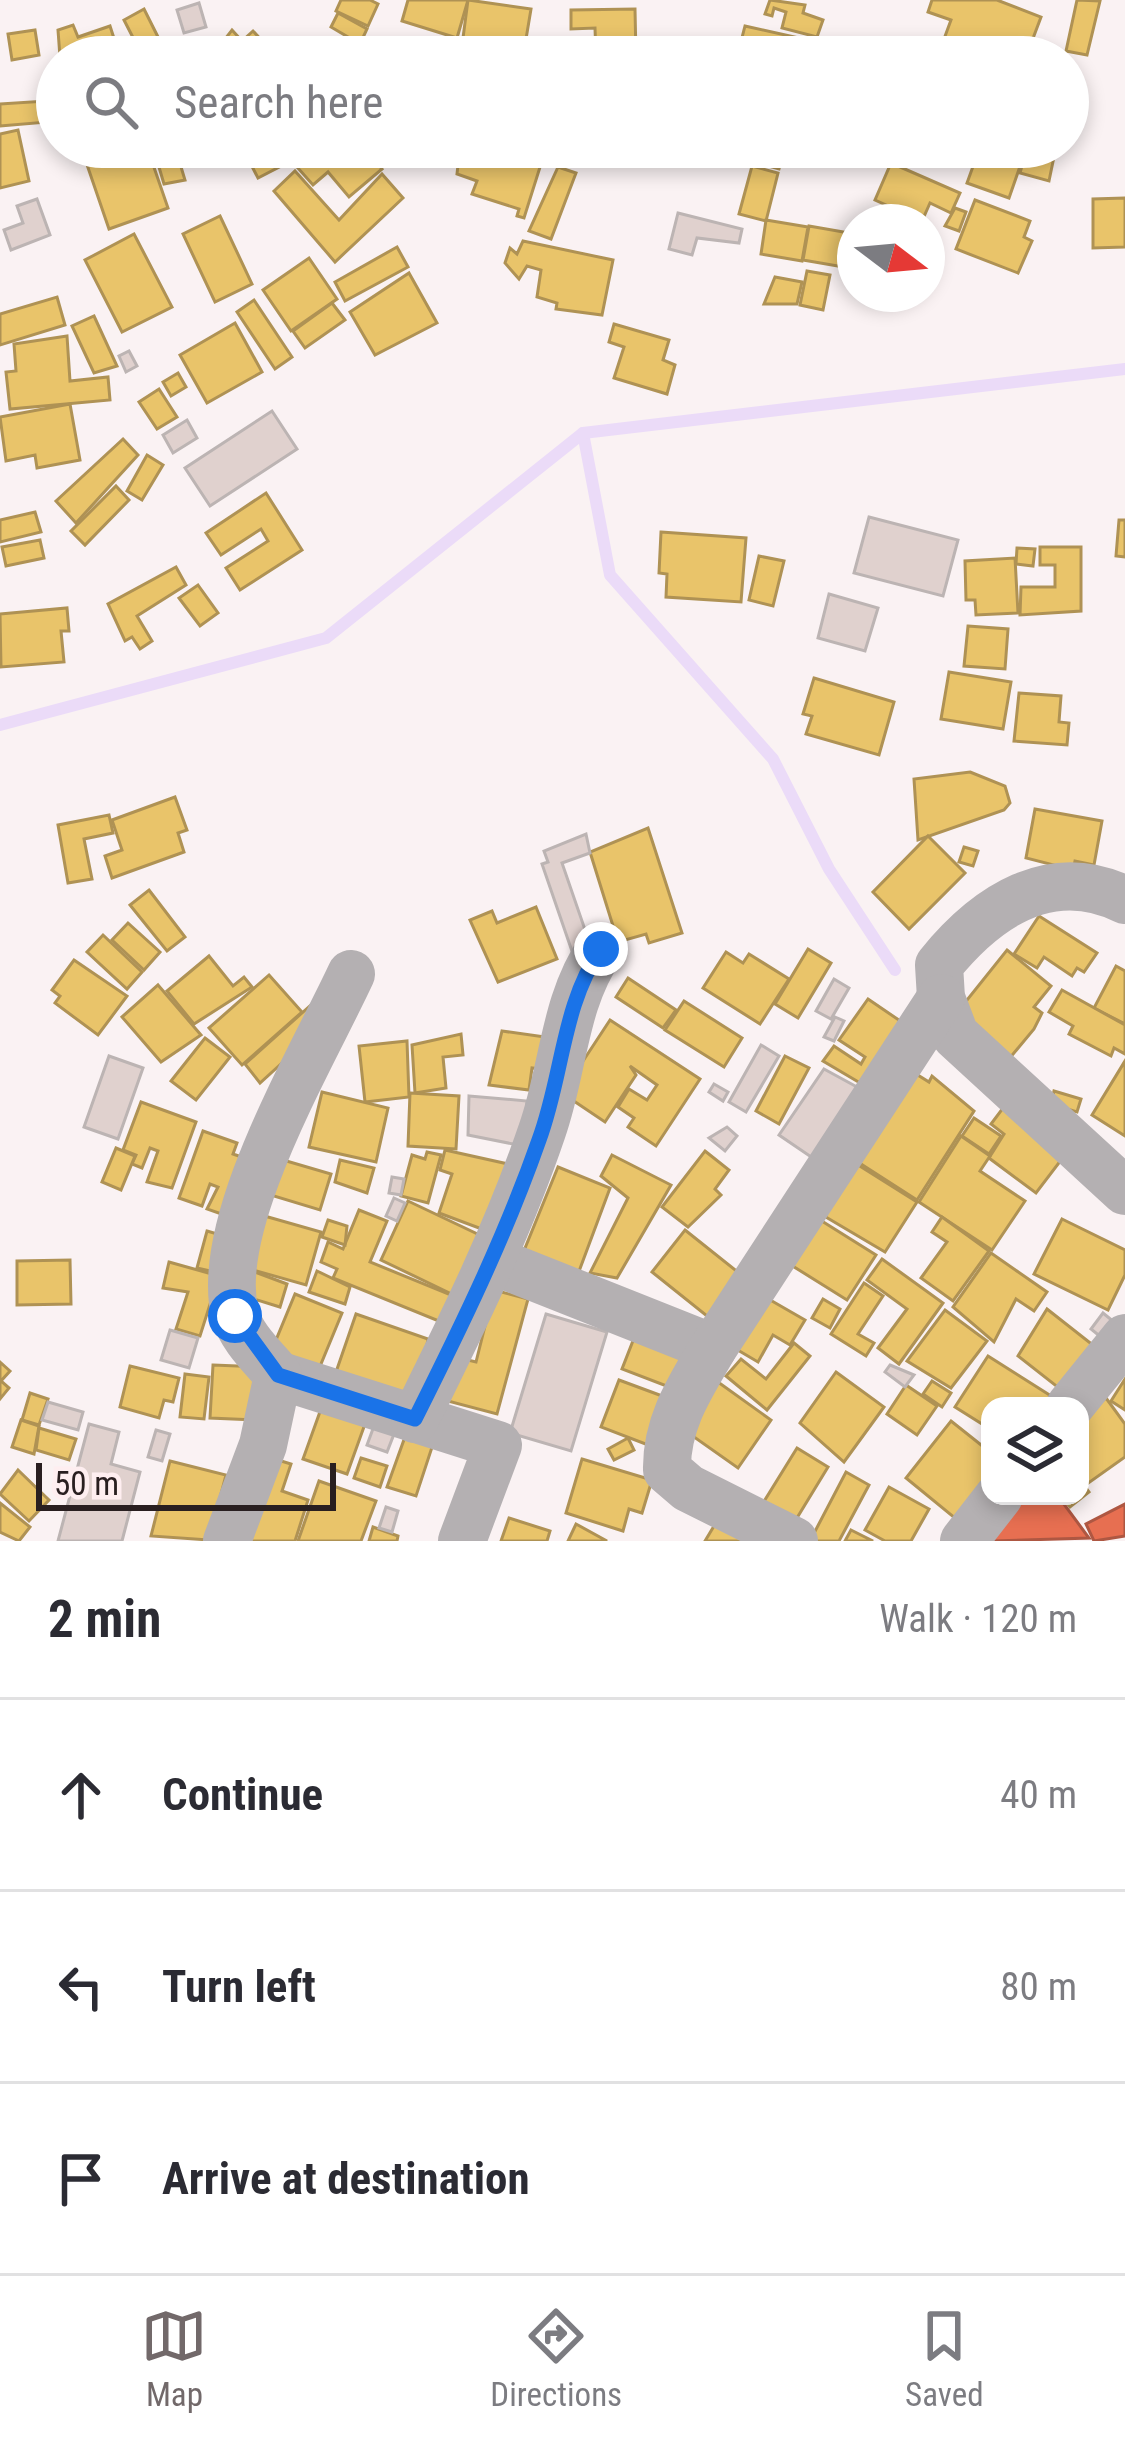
<!DOCTYPE html>
<html lang="en">
<head>
<meta charset="utf-8">
<style>
	body { margin:0; font-family:"Roboto Condensed",sans-serif; background:#f2f2f3; color:#2b2b33 }
	.controls { position:absolute; right:36px; bottom:36px; display:grid; overflow:hidden; border-radius:24px; box-shadow:0 6px 18px #0003 }
	.controls button { width:108px; height:108px; display:grid; place-items:center; padding:0; border:0; border-bottom:3px solid #e1e1e2; background:#fff; color:#2b2b33; font:60px sans-serif }
	.compass { position:absolute; left:837px; top:204px; width:108px; height:108px; border-radius:50%; background:#fff; box-shadow:0 6px 18px #0003; rotate:106deg }
	.scale { position:absolute; left:36px; bottom:30px; width:300px; box-sizing:border-box; padding-left:12px; border:6px solid #291f20; border-top:0; font-size:33px; line-height:42px; white-space:nowrap; color:#291f20; -webkit-text-stroke:9px #feeef0; paint-order:stroke }
	.stop { position:absolute; width:36px; height:36px; margin:-27px; border:9px solid #1a73e8; border-radius:50%; background:#fff }
	.stop.end { background:#1a73e8; border-color:#fff; box-shadow:0 3px 12px #0008 }
	.list { margin:0; padding:0; list-style:none }
	h2 { display:flex; justify-content:space-between; align-items:center; height:156px; margin:0; padding:0 48px; font-size:51px }
	h2 small { font-size:39px; font-weight:400; color:#7c7c81 }
	.list li { display:grid; grid-template-columns:78px 1fr auto; gap:36px; align-items:center; box-sizing:border-box; height:192px; padding:0 48px; border-top:3px solid #e1e1e2 }
	.list b { display:block; font-size:45px; white-space:nowrap }
	.list em { font-size:39px; font-style:normal; color:#7c7c81 }
	.icon { flex:none; width:66px; height:66px; fill:none; stroke:currentColor; stroke-width:2; stroke-linecap:round; stroke-linejoin:round }
	.map { position:relative; flex:none; width:1125px; height:1541px; overflow:hidden }
	.search { position:absolute; background:#fff; box-shadow:0 6px 18px #0003; left:36px; right:36px; top:36px; height:132px; display:flex; align-items:center; gap:30px; box-sizing:border-box; padding:0 42px; border-radius:66px; color:#7c7c81; font-size:45px }
	.sheet { height:732px; background:#fff }
	nav { display:flex; justify-content:space-around; align-items:center; box-sizing:border-box; height:168px; border-top:3px solid #e1e1e2; background:#fff; font-size:33px; color:#7c7c81 }
	nav a { display:grid; justify-items:center; gap:6px }
	nav .on { color:#72696a }
	.map>svg:first-child { display:block }
	.homes { fill:#e9c46a; stroke:#af9254; stroke-width:3 }
	.shops { fill:#e76f51; stroke:#ae5742; stroke-width:3 }
	.lines { fill:none; stroke-linecap:round; stroke-linejoin:round }
	.stream { stroke:#ebdbf8; stroke-width:12 }
	.building { fill:#e0d1ce; stroke:#bcb4b3; stroke-width:3 }
	.minor { stroke:#b4b0b2; stroke-width:48 }
	.route { stroke:#1a73e8; stroke-width:15 }
</style>
</head>
<body>
<div class="map">
<svg width="1125" height="1541" viewBox="0 0 1125 1541">
	<rect width="100%" height="100%" fill="#faf2f3"/>
	<g class="homes">
		<path d="M341,0H370L378,4L368,26L336,11Z"/>
		<path d="M408,0H468L457,38L402,21Z"/>
		<path d="M468,0L531,9L523,57L461,53Z"/>
		<path d="M770,0L805,5L803,13L823,20L817,37L782,28L786,12L774,8L772,16L765,14Z"/>
		<path d="M932,0H997L1041,17L1026,57L971,51L969,57H950L955,43L944,39L951,20L928,12Z"/>
		<path d="M1077,0L1100,1L1087,55L1066,51Z"/>
		<path d="M144,9L165,51L154,57H143L124,20Z"/>
		<path d="M635,9L636,57H596L595,28L571,29V10Z"/>
		<path d="M338,13L367,29L360,44L331,27Z"/>
		<path d="M73,25L78,37L110,26L120,57H60L58,30Z"/>
		<path d="M745,26L812,41L808,57H737Z"/>
		<path d="M35,30L39,55L12,60L8,34Z"/>
		<path d="M232,30L242,41L253,31L277,57H211Z"/>
		<path d="M857,45L881,54L880,57H853Z"/>
		<path d="M46,101L48,122L0,126V104Z"/>
		<path d="M18,130L29,181L0,188V134Z"/>
		<path d="M102,147H147L168,208L109,229L83,153Z"/>
		<path d="M153,147H175L185,180L164,184Z"/>
		<path d="M242,147H274L283,165L258,178Z"/>
		<path d="M321,147H363L382,169L349,197L328,172L313,185L297,167Z"/>
		<path d="M460,147H483L485,157L488,147L533,162L537,147L546,148L524,218L517,216L519,209L472,194L477,181L457,174Z"/>
		<path d="M596,147H639L636,157Z"/>
		<path d="M763,147H785L779,169L758,163Z"/>
		<path d="M950,147H979L975,158Z"/>
		<path d="M980,147L1025,152L1009,198L967,183Z"/>
		<path d="M1027,147H1056L1049,181L1020,173Z"/>
		<path d="M891,163L960,193L951,213L930,203L922,221L875,200Z"/>
		<path d="M752,166L778,173L766,221L739,214Z"/>
		<path d="M558,167L576,173L551,239L529,231Z"/>
		<path d="M295,171L339,220L382,174L403,198L335,262L274,191Z"/>
		<path d="M1125,198V247L1093,248V199Z"/>
		<path d="M975,200L1030,221L1024,237L1032,241L1018,273L956,249Z"/>
		<path d="M955,208L966,212L959,231L945,226Z"/>
		<path d="M220,216L252,284L215,302L183,234Z"/>
		<path d="M766,220L808,227L802,261L761,254Z"/>
		<path d="M809,226L855,234V269L803,260Z"/>
		<path d="M134,234L172,307L122,332L85,260Z"/>
		<path d="M523,241L613,260L602,315L556,309L557,303L537,297L541,270L527,266L519,279L505,263L510,248L517,254Z"/>
		<path d="M397,247L408,267L345,301L335,282Z"/>
		<path d="M309,258L337,299L291,331L263,290Z"/>
		<path d="M807,271L830,275L823,310L800,305Z"/>
		<path d="M409,273L437,323L375,355L350,312Z"/>
		<path d="M775,277L802,282L797,304H764Z"/>
		<path d="M57,297L65,325L0,345V314Z"/>
		<path d="M254,300L292,357L275,369L237,312Z"/>
		<path d="M332,303L345,320L305,348L293,331Z"/>
		<path d="M94,316L117,366L94,373L72,326Z"/>
		<path d="M235,323L262,372L207,403L180,355Z"/>
		<path d="M614,324L669,340L663,360L675,365L667,394L614,378L624,347L609,342Z"/>
		<path d="M67,336L70,381L108,377L110,400L10,409L6,372L16,371L14,344Z"/>
		<path d="M178,373L186,387L171,396L163,382Z"/>
		<path d="M159,389L177,417L157,429L139,402Z"/>
		<path d="M70,404L80,460L37,468L35,455L6,461L0,417Z"/>
		<path d="M123,439L138,455L76,523L56,501Z"/>
		<path d="M147,455L163,465L142,500L127,491Z"/>
		<path d="M116,486L129,500L85,545L71,531Z"/>
		<path d="M266,493L302,550L240,590L226,568L268,541L261,529L221,555L206,533Z"/>
		<path d="M35,512L41,532L0,542V520Z"/>
		<path d="M1119,520H1125V557L1116,556Z"/>
		<path d="M661,532L746,538L741,602L666,597L667,574L659,573Z"/>
		<path d="M40,540L44,558L6,566L2,547Z"/>
		<path d="M1040,547H1081V611L1020,615L1021,587H1055V565H1040Z"/>
		<path d="M1017,548L1035,549L1033,566L1016,564Z"/>
		<path d="M759,556L784,561L773,606L749,600Z"/>
		<path d="M1015,558L1018,613L976,615L975,600H966L965,561Z"/>
		<path d="M176,567L186,585L137,616L152,641L140,649L132,637L125,641L108,604Z"/>
		<path d="M198,585L218,613L200,626L179,598Z"/>
		<path d="M67,608L69,631H61L64,662L1,667L0,614Z"/>
		<path d="M968,626L1008,629L1005,669L964,666Z"/>
		<path d="M949,672L1011,682L1003,729L941,719Z"/>
		<path d="M814,678L894,702L879,755L806,734L812,716L803,714Z"/>
		<path d="M1019,693L1061,696L1059,722L1069,723L1067,745L1014,741Z"/>
		<path d="M970,772L1005,786L1010,803L1004,810L918,840L914,779Z"/>
		<path d="M175,797L187,830L178,833L184,852L112,878L105,856L122,850L112,820Z"/>
		<path d="M1035,809L1102,821L1094,865L1075,861L1073,870L1026,858Z"/>
		<path d="M109,815L113,833L84,839L92,879L68,883L58,825Z"/>
		<path d="M648,828L682,933L649,943L646,934L618,942L590,852Z"/>
		<path d="M928,836L965,873L909,929L873,892Z"/>
		<path d="M964,847L978,851L973,866L959,862Z"/>
		<path d="M149,890L185,937L167,951L130,905Z"/>
		<path d="M536,907L557,959L498,982L470,920L492,911L497,923Z"/>
		<path d="M1039,916L1097,953L1084,972L1077,968L1072,976L1044,957L1037,968L1014,954Z"/>
		<path d="M128,923L160,952L144,970L112,940Z"/>
		<path d="M103,935L142,972L127,989L87,952Z"/>
		<path d="M808,949L831,963L798,1018L775,1004Z"/>
		<path d="M1007,950L1051,986L1034,1007L1042,1013L1034,1029L1009,1059L955,1015Z"/>
		<path d="M726,952L743,963L749,954L789,979L760,1024L703,988Z"/>
		<path d="M209,956L233,986L244,977L252,987L194,1024L167,991Z"/>
		<path d="M74,960L127,996L98,1035L55,1003L60,996L52,990Z"/>
		<path d="M1116,966L1125,971V1024L1094,1008Z"/>
		<path d="M269,975L302,1012L242,1065L209,1028Z"/>
		<path d="M628,978L676,1010L663,1028L616,997Z"/>
		<path d="M158,985L201,1035L161,1062L122,1017Z"/>
		<path d="M1062,990L1125,1025V1054L1114,1048L1111,1056L1069,1034L1073,1026L1049,1012Z"/>
		<path d="M868,999L912,1029L872,1090L823,1061L834,1046L861,1064L865,1057L839,1040Z"/>
		<path d="M684,1001L742,1038L724,1067L665,1030Z"/>
		<path d="M312,1004L328,1021L260,1083L245,1064Z"/>
		<path d="M610,1020L700,1079L656,1146L628,1127L634,1118L618,1107L629,1089L647,1100L657,1085L630,1066L636,1075L605,1122L562,1093Z"/>
		<path d="M502,1031L545,1037L541,1069L532,1068L529,1090L489,1085Z"/>
		<path d="M461,1034L463,1055L443,1057L446,1088L415,1093L412,1045Z"/>
		<path d="M205,1038L230,1057L196,1100L171,1081Z"/>
		<path d="M407,1041L409,1097L365,1102L359,1046Z"/>
		<path d="M785,1056L809,1068L779,1124L756,1111Z"/>
		<path d="M1125,1061V1136L1092,1115Z"/>
		<path d="M905,1067L929,1082L932,1076L974,1111L917,1200L847,1155Z"/>
		<path d="M1054,1091L1081,1099L1077,1112L1051,1104Z"/>
		<path d="M322,1092L388,1108L376,1162L309,1147Z"/>
		<path d="M410,1093L459,1096L456,1149L408,1146Z"/>
		<path d="M1009,1100L1071,1147L1036,1193L989,1158L1004,1134L991,1124Z"/>
		<path d="M141,1102L196,1122L172,1188L147,1182L158,1151L150,1148L142,1168L132,1164L136,1155L123,1150Z"/>
		<path d="M974,1118L1001,1136L989,1154L962,1136Z"/>
		<path d="M203,1131L237,1143L233,1154L253,1161L233,1218L207,1209L218,1187L210,1184L202,1206L179,1198Z"/>
		<path d="M961,1136L990,1156L980,1171L1025,1201L992,1250L919,1202Z"/>
		<path d="M116,1148L135,1156L121,1190L102,1182Z"/>
		<path d="M445,1150L508,1164L495,1234L439,1213L452,1174L440,1170Z"/>
		<path d="M705,1151L729,1170L715,1189L721,1195L688,1227L662,1207Z"/>
		<path d="M427,1152L441,1155L428,1203L401,1196L412,1155L425,1159Z"/>
		<path d="M266,1155L331,1174L320,1210L254,1190Z"/>
		<path d="M612,1155L671,1185L617,1278L590,1273L628,1198L601,1176Z"/>
		<path d="M847,1158L917,1202L885,1252L814,1210Z"/>
		<path d="M340,1160L374,1168L367,1193L335,1182Z"/>
		<path d="M558,1167L610,1188L578,1274L521,1258Z"/>
		<path d="M408,1201L490,1240L462,1299L381,1260Z"/>
		<path d="M359,1210L387,1221L370,1262L461,1299L451,1326L333,1278L337,1269L321,1262L328,1242L343,1249Z"/>
		<path d="M809,1213L876,1255L847,1300L791,1265Z"/>
		<path d="M261,1215L321,1232L306,1285L246,1268Z"/>
		<path d="M942,1217L989,1251L953,1301L921,1278L947,1242L932,1232Z"/>
		<path d="M1062,1219L1125,1250V1275L1108,1310L1034,1274Z"/>
		<path d="M328,1220L347,1226L345,1245L322,1237Z"/>
		<path d="M685,1230L744,1277L717,1324L652,1272Z"/>
		<path d="M207,1231L221,1235L219,1273L197,1268Z"/>
		<path d="M991,1253L1047,1292L1034,1311L1016,1299L994,1342L953,1307Z"/>
		<path d="M882,1259L943,1303L899,1364L878,1348L907,1309L867,1280Z"/>
		<path d="M70,1260L71,1304L17,1305V1261Z"/>
		<path d="M169,1262L219,1276L200,1336L176,1329L188,1292L163,1288Z"/>
		<path d="M317,1271L350,1287L345,1304L309,1292Z"/>
		<path d="M255,1272L287,1284L280,1307L241,1295Z"/>
		<path d="M864,1283L883,1296L858,1334L874,1343L866,1356L831,1334Z"/>
		<path d="M494,1290L528,1299L497,1414L444,1400L455,1357L476,1362Z"/>
		<path d="M295,1294L342,1313L316,1376L269,1357Z"/>
		<path d="M765,1297L805,1320L790,1345L773,1335L758,1362L736,1349Z"/>
		<path d="M823,1299L840,1309L830,1328L812,1318Z"/>
		<path d="M1047,1309L1103,1353L1069,1396L1018,1356Z"/>
		<path d="M945,1310L987,1341L951,1388L907,1361Z"/>
		<path d="M356,1314L428,1339L418,1400L336,1372Z"/>
		<path d="M638,1328L692,1349L677,1390L622,1369Z"/>
		<path d="M794,1343L810,1356L767,1410L726,1376L741,1359L766,1379Z"/>
		<path d="M988,1356L1059,1401L1056,1406H990V1429L955,1407Z"/>
		<path d="M0,1362L10,1371L1,1381L9,1388L0,1399Z"/>
		<path d="M213,1365L260,1367L257,1420L210,1418Z"/>
		<path d="M130,1366L179,1378L173,1402L164,1400L159,1418L120,1407Z"/>
		<path d="M836,1372L884,1407L844,1462L800,1423Z"/>
		<path d="M185,1374L209,1377L204,1419L180,1417Z"/>
		<path d="M711,1377L771,1420L738,1468L677,1425Z"/>
		<path d="M1125,1379V1410L1111,1401Z"/>
		<path d="M619,1380L673,1400L656,1448L601,1427Z"/>
		<path d="M932,1381L951,1393L942,1407L923,1394Z"/>
		<path d="M906,1385L937,1406L917,1435L887,1414Z"/>
		<path d="M30,1393L48,1399L39,1425L22,1420Z"/>
		<path d="M1106,1398L1125,1424V1457L1087,1484L1080,1474V1417Z"/>
		<path d="M321,1409L365,1424L347,1474L303,1459Z"/>
		<path d="M21,1420L39,1426L34,1454L12,1447Z"/>
		<path d="M951,1421L990,1452V1496L956,1519L906,1478Z"/>
		<path d="M410,1423L437,1432L416,1496L387,1487Z"/>
		<path d="M39,1428L76,1439L69,1460L36,1450Z"/>
		<path d="M628,1438L634,1450L614,1460L608,1449Z"/>
		<path d="M797,1448L828,1467L789,1531L758,1511Z"/>
		<path d="M265,1456L291,1464L282,1491L308,1500L295,1541H244Z"/>
		<path d="M361,1458L387,1466L380,1487L354,1478Z"/>
		<path d="M582,1459L652,1480L642,1513L629,1509L623,1531L566,1513Z"/>
		<path d="M170,1461L226,1475L209,1540L151,1536Z"/>
		<path d="M18,1470L49,1500L29,1521L0,1494Z"/>
		<path d="M846,1472L869,1485L839,1541H814L811,1539Z"/>
		<path d="M1080,1480L1089,1492L1070,1507L1061,1496H1080Z"/>
		<path d="M319,1481L376,1501L361,1541H298Z"/>
		<path d="M889,1487L929,1509L911,1541H885L865,1530Z"/>
		<path d="M0,1503L30,1527L19,1541L0,1532Z"/>
		<path d="M720,1516L764,1541H705Z"/>
		<path d="M509,1518L550,1531L547,1541H501Z"/>
		<path d="M576,1524L607,1541H568Z"/>
		<path d="M373,1527L398,1536L397,1541H369Z"/>
		<path d="M851,1530L873,1541H845Z"/>
	</g>
	<g class="shops">
		<path d="M1012,1496H1058L1089,1538L992,1541Z"/>
		<path d="M1125,1504V1536L1094,1541L1086,1524Z"/>
	</g>
	<g class="lines">
		<g class="stream">
			<path d="M583,433L610,575L773,759L829,869L895,970"/>
			<path d="M0,725L326,638L583,433L1125,369"/>
		</g>
	</g>
	<g class="building">
		<path d="M199,3L206,27L184,33L177,10Z"/>
		<path d="M37,199L50,235L11,250L4,230L23,223L17,206Z"/>
		<path d="M678,213L742,229L739,243L697,238L692,255L669,249Z"/>
		<path d="M129,351L137,366L126,372L119,356Z"/>
		<path d="M272,411L297,449L210,506L185,468Z"/>
		<path d="M187,420L197,438L173,453L163,435Z"/>
		<path d="M869,517L958,540L943,596L854,573Z"/>
		<path d="M829,594L878,608L865,651L818,638Z"/>
		<path d="M586,834L590,853L562,863L592,950L574,957L542,864L548,862L544,851Z"/>
		<path d="M834,979L849,988L831,1019L816,1011Z"/>
		<path d="M835,1017L844,1021L834,1041L824,1037Z"/>
		<path d="M761,1045L779,1056L746,1112L729,1102Z"/>
		<path d="M109,1056L143,1068L118,1139L84,1127Z"/>
		<path d="M824,1069L868,1093L820,1163L779,1135Z"/>
		<path d="M714,1084L728,1092L723,1101L709,1092Z"/>
		<path d="M469,1096L527,1101L523,1146L468,1135Z"/>
		<path d="M727,1127L737,1136L725,1151L709,1138Z"/>
		<path d="M392,1177L404,1179L401,1195L389,1193Z"/>
		<path d="M394,1198L405,1203L397,1221L386,1216Z"/>
		<path d="M1103,1313L1124,1330L1112,1346L1091,1329Z"/>
		<path d="M546,1314L607,1332L571,1451L510,1433Z"/>
		<path d="M170,1330L198,1338L189,1368L161,1360Z"/>
		<path d="M890,1365L914,1375L905,1387L885,1372Z"/>
		<path d="M48,1402L83,1412L78,1430L42,1420Z"/>
		<path d="M89,1424L119,1432L111,1464L140,1472L122,1541H58Z"/>
		<path d="M374,1426L394,1434L387,1452L367,1445Z"/>
		<path d="M156,1430L170,1434L162,1461L148,1457Z"/>
		<path d="M386,1507L398,1511L392,1532L379,1528Z"/>
	</g>
	<g class="lines">
		<g class="minor">
			<path d="M1125,900C1051,863 986,907 939,965L941,998L955,1035L1125,1191"/>
			<path d="M494,1261L713,1348"/>
			<path d="M278,1375L498,1445L462,1541"/>
			<path d="M1070,1406L1125,1338"/>
			<path d="M415,1419C462,1324 508,1231 542,1131C564,1069 563,1003 601,948"/>
			<path d="M227,1541L263,1445L278,1375C263,1357 241,1337 235,1314C213,1223 312,1058 351,974"/>
			<path d="M794,1541L688,1488L667,1470C666,1423 690,1387 713,1348L941,998"/>
			<path d="M964,1541L999,1496"/>
		</g>
	</g>
	<g class="lines">
		<path class="route" d="M235,1316L278,1375L415,1419C461,1327 505,1237 539,1140C563,1076 562,1005 601,949"/>
	</g>
</svg>
<div class="controls">
<button><svg class="icon" aria-label="layers" viewBox="0 0 24 24"><path d="M12 4l9 5-9 5-9-5zM3 14l9 5 9-5"/></svg></button>
</div>
<svg class="compass" viewBox="-18 -18 36 36"><path d="M0-13l5 13h-10z" fill="#e53935"/><path d="M0 13l5-13h-10z" fill="#7c7c81"/></svg>
<div class="scale">50 m</div>
<div class="stop" style="left:235px;top:1316px"></div>
<div class="stop end" style="left:601px;top:949px"></div>
<div class="search"><svg class="icon" aria-label="search" viewBox="0 0 24 24"><circle cx="10" cy="10" r="6"/><path d="M15 15l6 6"/></svg>Search here</div>
</div>
<section class="sheet">
<h2>2 min<small>Walk · 120 m</small></h2>
<ul class="list">
<li><svg class="icon" aria-label="ahead" viewBox="0 0 24 24"><path d="M12 20V5M6 11l6-6 6 6"/></svg><div><b>Continue</b></div><em>40 m</em></li>
<li><svg class="icon" aria-label="left" viewBox="0 0 24 24"><path d="M17 20v-9H6M10 6l-5 5 5 5"/></svg><div><b>Turn left</b></div><em>80 m</em></li>
<li><svg class="icon" aria-label="arrive" viewBox="0 0 24 24"><path d="M6 21V4h12l-3 4 3 4H6"/></svg><div><b>Arrive at destination</b></div></li>
</ul>
</section>
<nav>
<a class="on"><svg class="icon" aria-label="map" viewBox="0 0 24 24"><path d="M3 6l6-2 6 2 6-2v14l-6 2-6-2-6 2zM9 4v14M15 6v14"/></svg>Map</a>
<a><svg class="icon" aria-label="directions" viewBox="0 0 24 24"><path d="M12 3l9 9-9 9-9-9zM9 14v-3h6M13 9l2 2-2 2"/></svg>Directions</a>
<a><svg class="icon" aria-label="saved" viewBox="0 0 24 24"><path d="M7 4h10v16l-5-4-5 4z"/></svg>Saved</a>
</nav>
</body>
</html>
